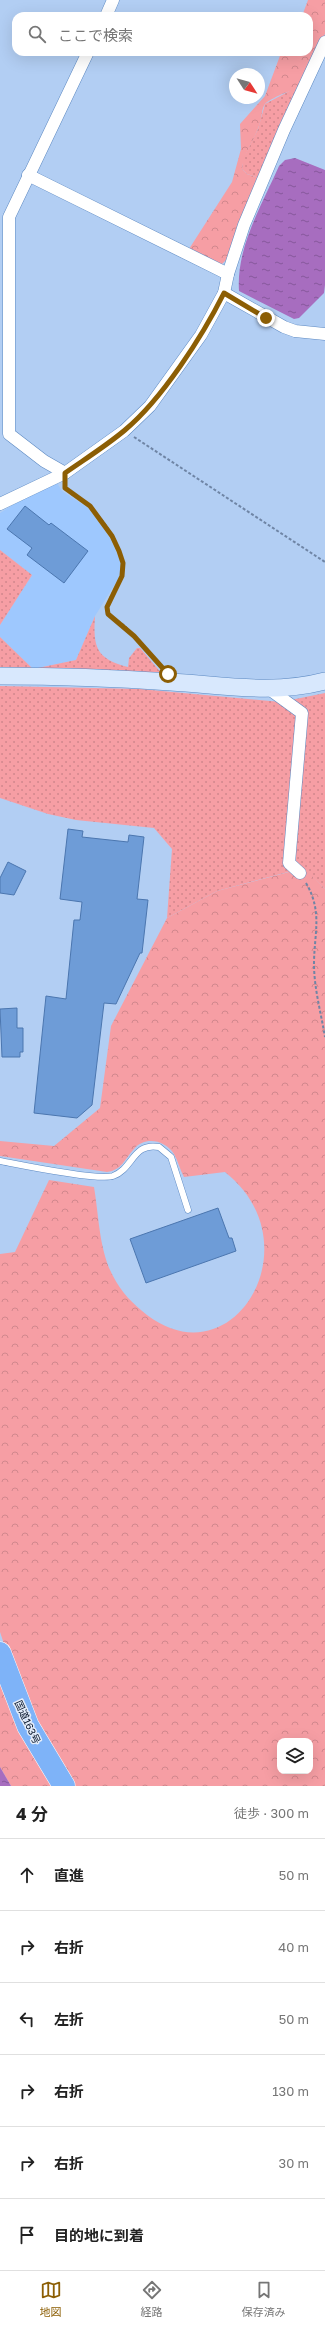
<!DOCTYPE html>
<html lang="ja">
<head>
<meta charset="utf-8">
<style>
	body { margin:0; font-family:"Golos Text","Noto Sans JP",sans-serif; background:#f2f2f2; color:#222 }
	.controls { position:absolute; right:12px; bottom:12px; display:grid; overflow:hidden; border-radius:8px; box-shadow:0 4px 16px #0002 }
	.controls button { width:36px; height:36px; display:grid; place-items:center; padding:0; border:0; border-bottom:1px solid #e0e0e0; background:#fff; color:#222; font:20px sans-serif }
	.compass { position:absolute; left:229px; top:68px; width:36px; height:36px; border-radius:50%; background:#fff; box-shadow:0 4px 16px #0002; rotate:126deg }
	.stop { position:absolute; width:12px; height:12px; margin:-9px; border:3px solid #8c5e04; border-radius:50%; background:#fff }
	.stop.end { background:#8c5e04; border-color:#fff; box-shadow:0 1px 4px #0008 }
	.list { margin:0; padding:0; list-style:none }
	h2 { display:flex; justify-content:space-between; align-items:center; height:52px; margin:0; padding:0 16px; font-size:17px }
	h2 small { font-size:13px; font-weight:400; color:#767676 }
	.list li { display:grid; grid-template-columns:26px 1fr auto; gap:12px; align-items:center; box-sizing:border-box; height:72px; padding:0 16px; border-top:1px solid #e0e0e0 }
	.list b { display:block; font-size:15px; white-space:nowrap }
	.list em { font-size:13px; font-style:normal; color:#767676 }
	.icon { flex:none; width:22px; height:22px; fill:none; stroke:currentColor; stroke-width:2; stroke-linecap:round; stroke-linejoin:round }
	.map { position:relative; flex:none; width:325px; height:1786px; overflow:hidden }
	.search { position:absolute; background:#fff; box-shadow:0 4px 16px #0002; left:12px; right:12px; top:12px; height:44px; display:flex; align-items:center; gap:10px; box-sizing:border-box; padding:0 14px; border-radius:12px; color:#767676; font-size:15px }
	.sheet { height:484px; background:#fff }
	nav { display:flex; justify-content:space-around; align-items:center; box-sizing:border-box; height:56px; border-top:1px solid #e0e0e0; background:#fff; font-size:11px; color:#767676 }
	nav a { display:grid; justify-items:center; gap:2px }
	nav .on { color:#8c5e04 }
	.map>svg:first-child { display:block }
	.built { fill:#9ec8fe }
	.grass { fill:url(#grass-dots) }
	.forest { fill:url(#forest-crowns); fill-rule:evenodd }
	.water { fill:url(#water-ripples) }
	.building { fill:#6e9cd7; stroke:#4b76af }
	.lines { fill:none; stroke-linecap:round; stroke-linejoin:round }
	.lane-casing { stroke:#5c89c2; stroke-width:7 }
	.street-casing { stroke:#5c89c2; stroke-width:13 }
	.secondary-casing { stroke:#5c89c2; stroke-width:18 }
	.highway-casing { stroke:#fff; stroke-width:23 }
	.path { stroke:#6f85a5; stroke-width:2; stroke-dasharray:3 2; stroke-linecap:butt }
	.lane { stroke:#fff; stroke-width:6 }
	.street { stroke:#fff; stroke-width:12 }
	.secondary { stroke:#d8e8fd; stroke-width:17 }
	.highway { stroke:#7eb3f8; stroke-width:22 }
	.route { stroke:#8c5e04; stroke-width:5 }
	.labels { text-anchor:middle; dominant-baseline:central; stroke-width:3; stroke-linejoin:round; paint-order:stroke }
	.street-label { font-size:10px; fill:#021026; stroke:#e4edfa }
</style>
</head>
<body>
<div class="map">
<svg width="325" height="1786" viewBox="0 0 325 1786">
	<defs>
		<pattern id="grass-dots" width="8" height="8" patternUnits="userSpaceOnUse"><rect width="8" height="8" fill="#f69ea4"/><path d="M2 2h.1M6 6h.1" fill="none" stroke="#d1878d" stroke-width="1.8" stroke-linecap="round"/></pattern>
		<pattern id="forest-crowns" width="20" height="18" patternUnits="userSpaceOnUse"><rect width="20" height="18" fill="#f69ea4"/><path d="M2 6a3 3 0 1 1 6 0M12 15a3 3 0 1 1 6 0" fill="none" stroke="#d1878d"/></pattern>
		<pattern id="water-ripples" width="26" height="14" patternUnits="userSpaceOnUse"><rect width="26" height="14" fill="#a76dbf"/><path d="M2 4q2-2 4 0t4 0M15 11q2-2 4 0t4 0" fill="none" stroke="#86589b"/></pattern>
	</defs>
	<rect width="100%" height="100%" fill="#b2cef3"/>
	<path class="built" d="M57,483L62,491L88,508L110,538L121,563L120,576L95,616L76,660L33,669L0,637V625L32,575L0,550V513L27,496Z"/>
	<g class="grass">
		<path d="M295,88L298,90L259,178L247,174L242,169L243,159L258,129L265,104Z"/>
		<path d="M0,550L32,575L0,625Z"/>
		<path d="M95,616C93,647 96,659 128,667L129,658L137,648H140L163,675L0,668V637L33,669L76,660Z"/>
		<path d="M0,686L140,689L281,702L325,693V889L303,868L217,891L167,918L172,849L154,828L76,820L48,814L0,798Z"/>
	</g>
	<g class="forest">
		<path d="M308,0H325V34L298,90C293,88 270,99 265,104C262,108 262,115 261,119C257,137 244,151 242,169L247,174L259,178L228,258L221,265L189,249L232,182L241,149L240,124L265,96L281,53L309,52V16H302Z"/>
		<path d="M304,868L325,889V1786H74L47,1747L12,1668L0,1632V1254L15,1252L49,1180L94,1187C99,1216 99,1250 113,1276C121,1292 133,1304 147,1315C234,1381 315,1243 225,1172L184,1177C180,1170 178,1161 174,1154C165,1140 145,1136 134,1149C124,1160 122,1170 107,1172L0,1156V1141L54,1146L100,1108L111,1026L167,918L217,891ZM280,1741H310V1771H280Z"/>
		<path d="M0,1674L57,1786H11L0,1767Z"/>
	</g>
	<g class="water">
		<path d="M295,158L325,170V285L324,293L299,318L294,319L239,291C236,247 262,205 279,166L285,160Z"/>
		<path d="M0,1767L11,1786H0Z"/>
	</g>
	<g class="building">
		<path d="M25,506L49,525L51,523L88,551L64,583L27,555L32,548L7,529Z"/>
		<path d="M68,829L83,831L82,837L128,842L129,835L144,837L137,899L148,900L142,953H140L116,1004L104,1003L92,1105L77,1118L34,1113L46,996L66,999L74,920H80L82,902L60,899Z"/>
		<path d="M8,862L26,871L14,895L0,893V878Z"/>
		<path d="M17,1008V1028H23V1052H20V1057H2L0,1009Z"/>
		<path d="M218,1208L229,1238H232L236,1251L146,1283L130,1239Z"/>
	</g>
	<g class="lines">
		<g class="lane-casing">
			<path id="lane" d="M0,1161C21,1165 97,1181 113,1176C133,1169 133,1142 159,1147L171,1157L188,1210"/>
		</g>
		<g class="street-casing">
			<g id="street">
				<path d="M106,16L113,0"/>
				<path d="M28,175L228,274"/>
				<path d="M224,293L284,327L295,331L325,334"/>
				<path d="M65,473L44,461L9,434V217L88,52"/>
				<path d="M0,504L65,473L124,431L150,406L201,335L224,293L228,274L244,225L284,130L325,42"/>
				<path d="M269,689L302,713L289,863L300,873"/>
			</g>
		</g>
		<g class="secondary-casing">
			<path id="secondary" d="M0,676C57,676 114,678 171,682C223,685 273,695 325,681"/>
		</g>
		<g class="highway-casing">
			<path id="highway" d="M0,1653L28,1726L64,1786"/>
		</g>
		<g class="path">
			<path d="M134,437L325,562"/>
			<path d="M65,486C68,495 84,500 90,507C104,520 119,543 123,562C126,582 104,595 108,614L125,626L161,667"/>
			<path d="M306,883C323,912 314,934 314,964C314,988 321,1013 325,1037"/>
		</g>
		<use href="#lane" class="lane"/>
		<use href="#street" class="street"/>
		<use href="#secondary" class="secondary"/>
		<use href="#highway" class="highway"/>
	</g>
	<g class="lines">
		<path class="route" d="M168,674L134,636L108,614L107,607L122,576L123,563L119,551L112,536L90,506L65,488V473C85,459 106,446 125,430C162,399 202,337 224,293L266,318"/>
	</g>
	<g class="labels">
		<g class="street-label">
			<text transform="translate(28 1722) rotate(65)">国道163号</text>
		</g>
	</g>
</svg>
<div class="controls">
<button><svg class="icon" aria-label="layers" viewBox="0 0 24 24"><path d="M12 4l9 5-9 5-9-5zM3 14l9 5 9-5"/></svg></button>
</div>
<svg class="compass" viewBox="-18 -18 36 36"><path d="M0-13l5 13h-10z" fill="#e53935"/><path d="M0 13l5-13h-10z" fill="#767676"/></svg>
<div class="stop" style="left:168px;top:674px"></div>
<div class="stop end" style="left:266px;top:318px"></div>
<div class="search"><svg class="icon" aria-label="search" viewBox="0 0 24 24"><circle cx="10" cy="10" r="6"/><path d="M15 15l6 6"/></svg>ここで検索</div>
</div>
<section class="sheet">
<h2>4 分<small>徒歩 · 300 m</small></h2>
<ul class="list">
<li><svg class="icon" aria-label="ahead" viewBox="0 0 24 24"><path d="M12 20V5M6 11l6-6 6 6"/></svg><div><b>直進</b></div><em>50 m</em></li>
<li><svg class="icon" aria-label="right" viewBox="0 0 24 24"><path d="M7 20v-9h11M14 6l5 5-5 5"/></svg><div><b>右折</b></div><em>40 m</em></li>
<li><svg class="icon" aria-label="left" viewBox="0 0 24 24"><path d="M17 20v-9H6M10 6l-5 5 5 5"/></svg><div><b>左折</b></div><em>50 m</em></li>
<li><svg class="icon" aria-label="right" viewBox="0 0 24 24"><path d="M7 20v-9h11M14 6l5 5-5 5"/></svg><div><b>右折</b></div><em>130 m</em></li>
<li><svg class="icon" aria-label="right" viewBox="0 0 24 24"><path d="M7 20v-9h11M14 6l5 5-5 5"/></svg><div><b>右折</b></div><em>30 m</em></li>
<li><svg class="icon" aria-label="arrive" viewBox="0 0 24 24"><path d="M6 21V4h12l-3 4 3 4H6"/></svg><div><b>目的地に到着</b></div></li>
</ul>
</section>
<nav>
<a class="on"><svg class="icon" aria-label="map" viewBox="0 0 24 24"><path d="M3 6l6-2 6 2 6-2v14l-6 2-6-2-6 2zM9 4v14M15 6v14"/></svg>地図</a>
<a><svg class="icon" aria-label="directions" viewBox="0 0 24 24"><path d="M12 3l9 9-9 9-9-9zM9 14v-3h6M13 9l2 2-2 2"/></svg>経路</a>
<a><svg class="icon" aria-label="saved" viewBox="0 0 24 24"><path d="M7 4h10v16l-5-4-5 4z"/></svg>保存済み</a>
</nav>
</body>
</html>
